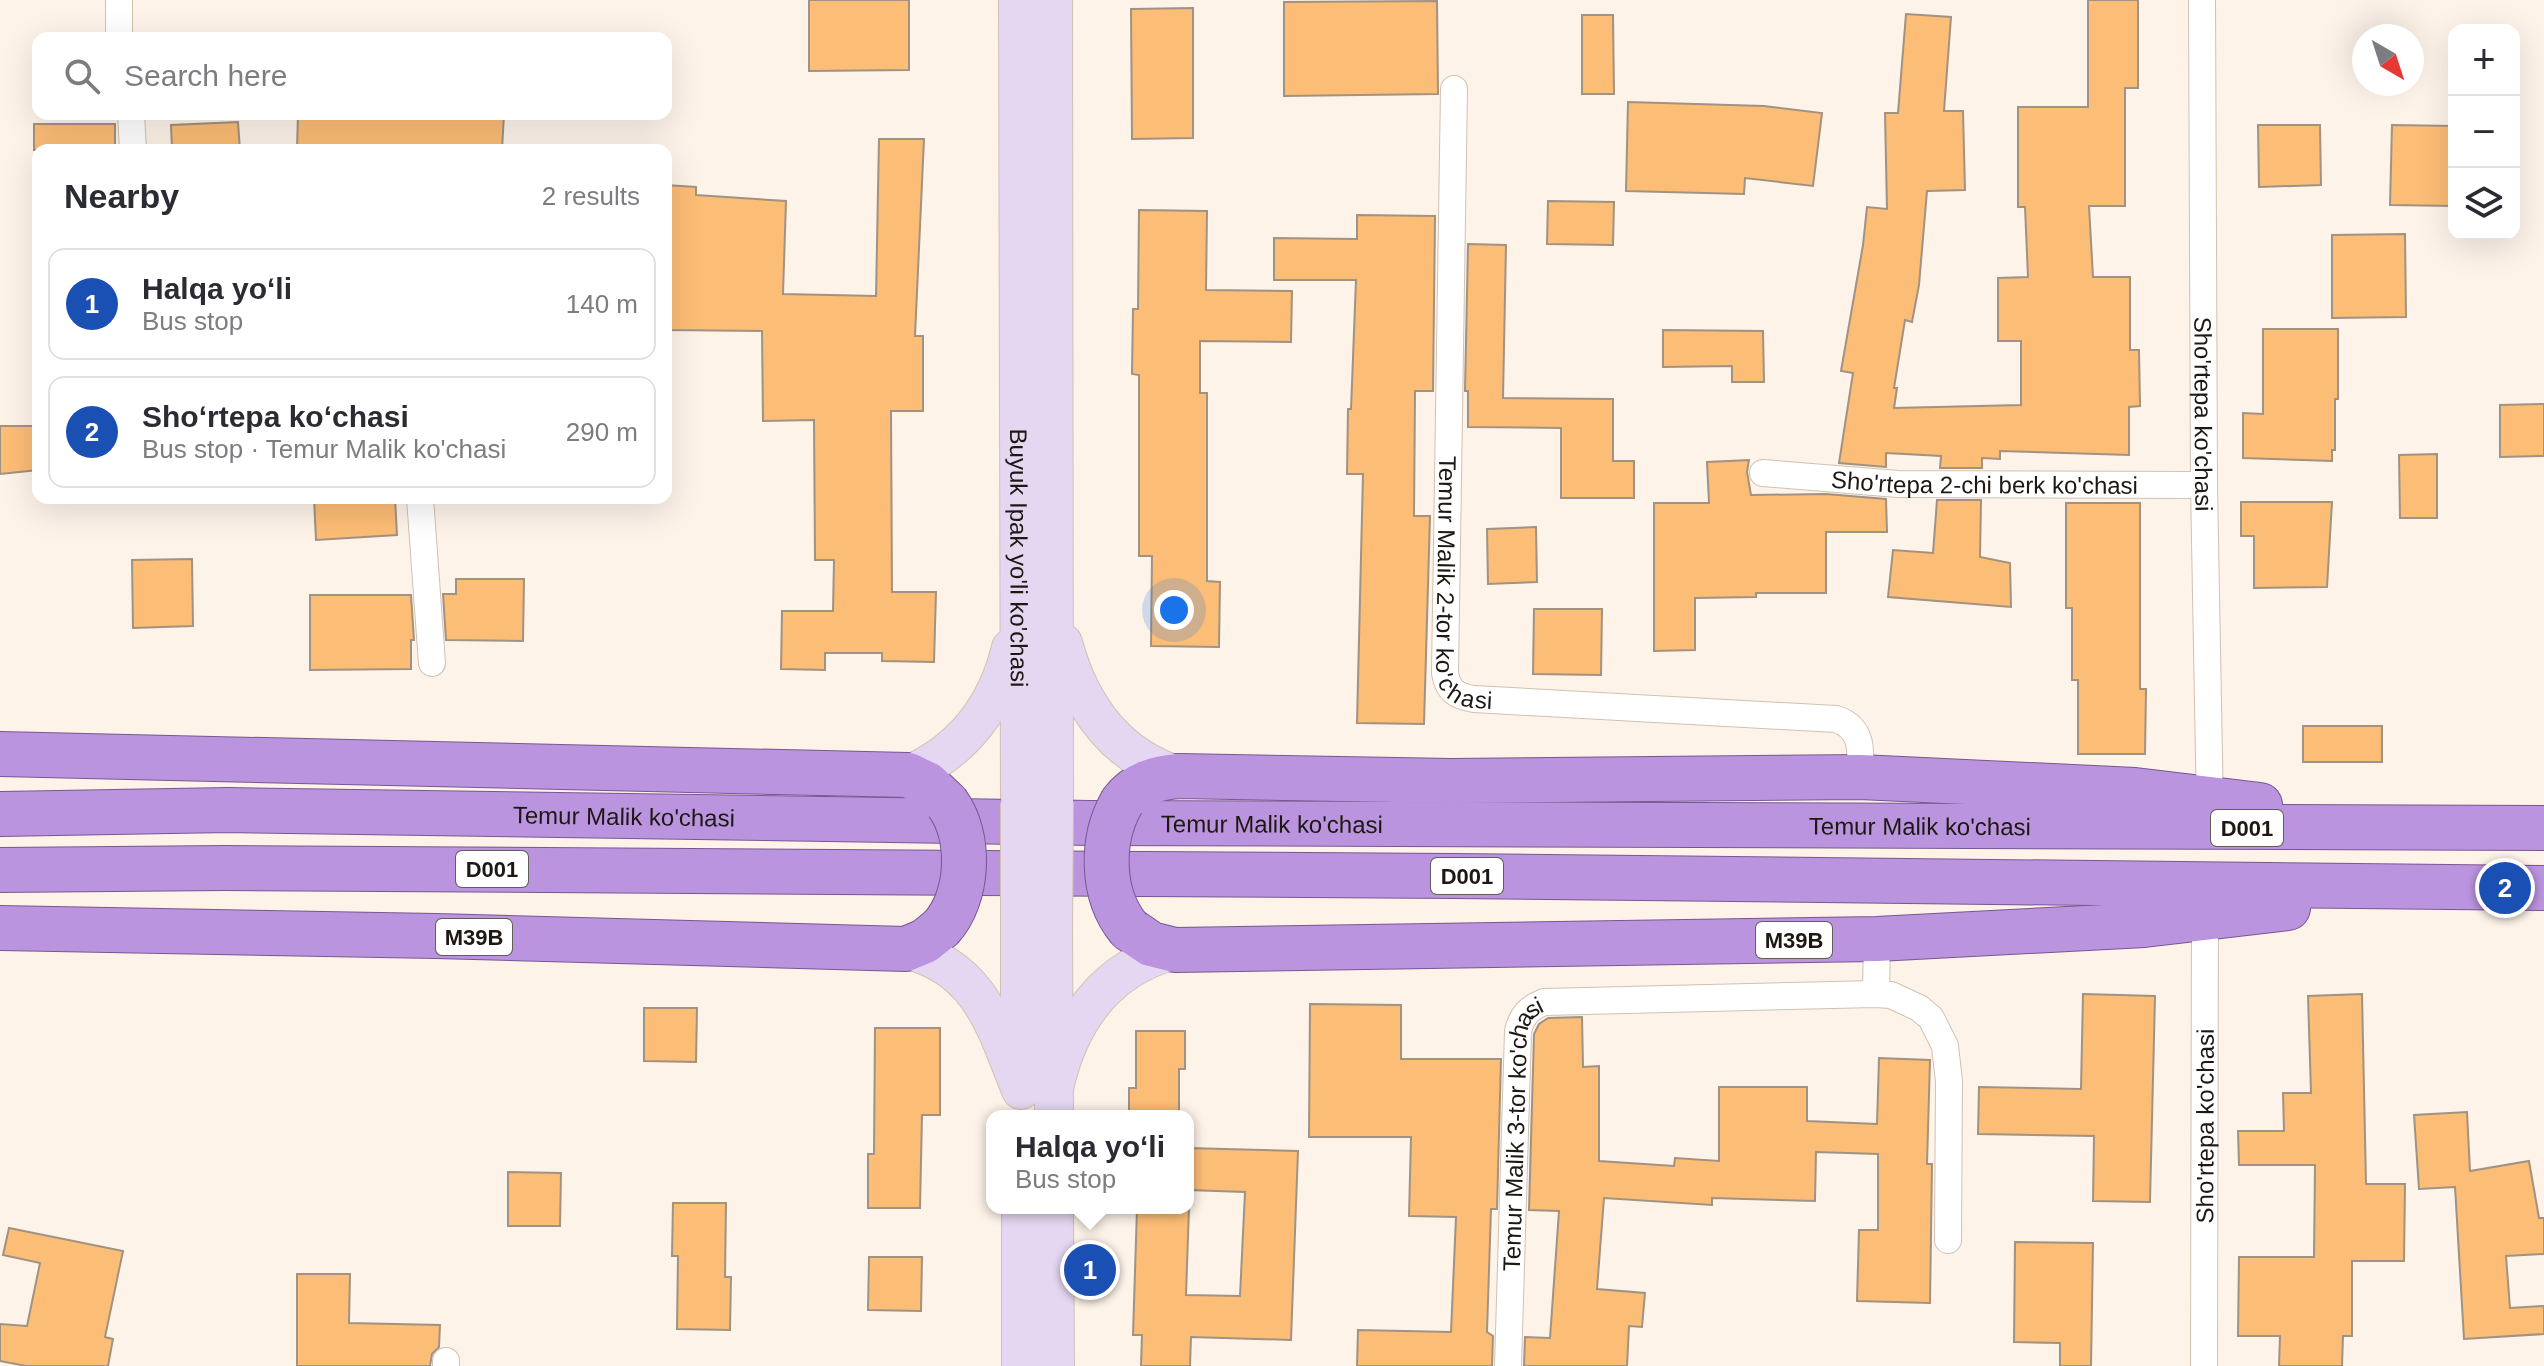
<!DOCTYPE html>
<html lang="en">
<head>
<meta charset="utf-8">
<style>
	body { margin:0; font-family:Arial,sans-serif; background:#f2f2f3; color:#2b2b33 }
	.controls { position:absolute; right:24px; top:24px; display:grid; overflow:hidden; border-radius:16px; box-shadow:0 8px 32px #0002 }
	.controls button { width:72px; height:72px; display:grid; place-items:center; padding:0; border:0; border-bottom:2px solid #e1e1e2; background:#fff; color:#2b2b33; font:40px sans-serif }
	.compass { position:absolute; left:2352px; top:24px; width:72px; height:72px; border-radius:50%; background:#fff; box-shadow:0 8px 32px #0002; rotate:141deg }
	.you { position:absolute; left:1174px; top:610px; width:28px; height:28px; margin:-20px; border:6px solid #fff; border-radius:50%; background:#1a73e8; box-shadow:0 0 0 12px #1a73e833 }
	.badge { display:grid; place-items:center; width:52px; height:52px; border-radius:50%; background:#9959cf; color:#fff; font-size:26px; font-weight:700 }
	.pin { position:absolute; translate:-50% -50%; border:4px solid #fff; box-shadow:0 2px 8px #0006 }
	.popup { position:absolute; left:986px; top:1110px; width:208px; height:104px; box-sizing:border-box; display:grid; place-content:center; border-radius:16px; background:#fff; filter:drop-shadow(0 2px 6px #0005); font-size:26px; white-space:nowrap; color:#7c7c81 }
	.popup b { font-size:30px; color:#2b2b33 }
	.popup::after { content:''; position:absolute; left:50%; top:100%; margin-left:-16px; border:16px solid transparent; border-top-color:#fff }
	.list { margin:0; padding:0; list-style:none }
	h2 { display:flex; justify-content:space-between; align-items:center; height:104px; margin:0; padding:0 32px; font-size:34px }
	h2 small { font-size:26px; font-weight:400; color:#7c7c81 }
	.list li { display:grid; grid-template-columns:52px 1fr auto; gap:24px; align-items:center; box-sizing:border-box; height:112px; margin:0 16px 16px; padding:0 16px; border:2px solid #e1e1e2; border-radius:16px }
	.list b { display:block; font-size:30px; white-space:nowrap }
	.list p { margin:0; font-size:26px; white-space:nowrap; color:#7c7c81 }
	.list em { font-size:26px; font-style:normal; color:#7c7c81 }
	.icon { flex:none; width:44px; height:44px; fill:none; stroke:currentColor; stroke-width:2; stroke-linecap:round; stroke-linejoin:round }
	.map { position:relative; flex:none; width:2544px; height:1366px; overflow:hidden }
	.search { position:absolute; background:#fff; box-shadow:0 8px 32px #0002; left:32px; top:32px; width:640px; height:88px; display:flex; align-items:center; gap:20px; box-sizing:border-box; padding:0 28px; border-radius:16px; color:#7c7c81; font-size:30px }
	.panel { position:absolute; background:#fff; box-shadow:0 8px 32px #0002; left:32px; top:144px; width:640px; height:360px; border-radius:16px }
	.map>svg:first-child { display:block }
	.building { fill:#fcbd76; stroke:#a19282; stroke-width:2 }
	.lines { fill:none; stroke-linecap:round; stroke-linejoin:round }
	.minor-casing { stroke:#d1c1b1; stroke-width:28 }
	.secondary-casing { stroke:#d1c1b1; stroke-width:40 }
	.trunk-casing { stroke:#785791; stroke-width:46 }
	.minor { stroke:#fff; stroke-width:26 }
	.secondary { stroke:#e5d7f2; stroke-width:38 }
	.trunk { stroke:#ba94de; stroke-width:44 }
	.secondary-bridge-casing { stroke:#d1c1b1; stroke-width:40; stroke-linecap:butt }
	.trunk-bridge-casing { stroke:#785791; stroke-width:46; stroke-linecap:butt }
	.secondary-bridge { stroke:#e5d7f2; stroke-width:38 }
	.trunk-bridge { stroke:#ba94de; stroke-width:44 }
	.labels { text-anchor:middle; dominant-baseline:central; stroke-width:7; stroke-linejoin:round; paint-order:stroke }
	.shield { fill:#fff; stroke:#615d59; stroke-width:2 }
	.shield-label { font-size:22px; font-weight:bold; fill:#1d1812 }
	.street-label { font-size:24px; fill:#1d1812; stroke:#fff }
</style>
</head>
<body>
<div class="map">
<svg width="2544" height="1366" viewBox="0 0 2544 1366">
	<rect width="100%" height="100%" fill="#fdf3e9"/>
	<g class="building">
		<path d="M809,0H909V70L809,71Z"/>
		<path d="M2088,0H2138V88H2125V206H2089L2093,277H2130V350H2139L2140,406L2129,407V455L2000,451V459L1982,458V468H1940L1941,456L1886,453V467L1839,463L1853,373L1841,371L1863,245L1867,207L1887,209L1885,113H1898L1906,14L1951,17L1944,111H1963L1965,190L1927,191L1919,285L1912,322L1905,320L1894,388H1897L1894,408L2021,405V341H1998V278L2028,277L2025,207H2018V107H2088Z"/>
		<path d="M1437,1L1438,94L1284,96V2Z"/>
		<path d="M1193,8V138L1132,139L1131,9Z"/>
		<path d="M1582,15H1613L1614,94H1582Z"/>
		<path d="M1628,102L1764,106L1822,113L1813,186L1745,178L1744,194L1626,191Z"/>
		<path d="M298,114H504L502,150H297Z"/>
		<path d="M238,122L240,150H172L171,125Z"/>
		<rect x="34" y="124" width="81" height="26"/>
		<path d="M2258,125H2320L2321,185L2259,187Z"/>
		<path d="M2392,125L2454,126V206L2390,205Z"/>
		<path d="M879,139H924L915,336H923V411H891L892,592H936L934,662L882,661V653H825V670L781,669L782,611H833L834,560H815L814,420L763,421L762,331L666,330V185L696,187V195L786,201L783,294L876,296Z"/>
		<path d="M1548,201L1614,202L1613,245L1547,244Z"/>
		<path d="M1139,210L1207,211L1206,290L1292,291L1291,342L1200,341V393H1207V581L1220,582L1219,647L1151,646L1152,556H1139V375L1132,374L1133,309H1138Z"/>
		<path d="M1357,215L1435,216L1433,391H1415L1414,516H1430L1424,724L1357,723L1363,474H1347L1348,409H1351L1356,280H1274V238L1357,239Z"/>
		<path d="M2405,234L2406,317L2332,318V235Z"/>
		<path d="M1468,244L1506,245L1503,398L1613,399V461H1634V498H1561V428L1468,427V391H1465Z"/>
		<path d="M2263,329H2338V399H2335V450H2332V461L2243,458V413L2263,414Z"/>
		<path d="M1663,330L1763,331L1764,382H1732V366L1663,367Z"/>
		<path d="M2544,404V456L2500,457V405Z"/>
		<path d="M0,426H38V470L0,474Z"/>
		<path d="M2437,454V518H2400L2399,455Z"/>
		<path d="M1749,460L1747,472L1751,495L1826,494L1886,499L1887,532H1826V593H1756V597L1695,598V650L1654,651V503H1709L1707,462Z"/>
		<path d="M314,498H395L397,535L316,540Z"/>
		<path d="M1937,500H1981L1980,557L2010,563L2011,607L1888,597L1893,550L1933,553Z"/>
		<path d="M2241,502H2332L2327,587L2254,588V536H2241Z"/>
		<path d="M2066,503H2140V689H2146L2145,754H2078V680H2072V608H2066Z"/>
		<path d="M1536,527L1537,582L1488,584L1487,529Z"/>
		<path d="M192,559L193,626L133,628L132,560Z"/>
		<path d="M456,579H524L523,641L446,640L443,594H456Z"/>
		<path d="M310,595H411L414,640H411V669L310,670Z"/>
		<path d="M1534,609H1602L1601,675L1533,674Z"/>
		<rect x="2303" y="726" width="79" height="36"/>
		<path d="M2083,994L2155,996L2150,1202L2093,1201L2094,1136L1978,1134L1979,1087L2081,1089Z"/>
		<path d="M2362,994L2366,1184H2405L2404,1261H2352V1336H2343L2342,1366H2279L2280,1336H2238L2239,1257H2314L2315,1165H2239L2238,1131H2284L2283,1093H2311L2308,996Z"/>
		<path d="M1310,1004L1401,1005V1059H1501L1497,1209H1491L1487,1332L1493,1336L1492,1366H1357L1358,1330L1451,1332L1456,1217L1409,1216L1411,1137H1309Z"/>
		<path d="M644,1008H697L696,1062L644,1061Z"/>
		<path d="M1582,1017L1583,1067L1599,1066V1161L1674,1166L1675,1158L1719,1161V1087H1807V1121L1877,1124L1879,1058L1930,1060L1927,1164H1932L1930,1303L1857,1301L1859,1230H1878V1154L1816,1152L1815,1201L1712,1198V1205L1604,1198L1597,1289L1645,1293L1642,1327L1629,1326L1627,1366H1524L1525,1337L1550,1338L1559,1211L1529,1210L1534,1034L1539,1024L1548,1018Z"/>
		<path d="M875,1028H940V1115H922L920,1208H868V1154H874Z"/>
		<path d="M1136,1031H1185V1069H1179V1116H1129V1088H1136Z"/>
		<path d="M2467,1112L2470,1171L2529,1161L2539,1218H2544V1254L2506,1256L2510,1308L2544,1306V1334L2464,1339L2455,1187L2419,1189L2414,1115Z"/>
		<path d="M1188,1148L1298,1151L1291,1340L1191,1337L1190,1366H1141L1142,1335H1133L1137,1208H1189L1186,1295L1240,1296L1245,1192L1188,1190Z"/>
		<path d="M508,1172L561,1173L560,1226H508Z"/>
		<path d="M673,1203H726L725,1277H731L730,1330L677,1329L678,1256H672Z"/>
		<path d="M9,1228L123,1251L105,1337L113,1339L108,1366H26L0,1361V1324L27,1326L40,1263L3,1255Z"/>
		<path d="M2015,1242L2093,1243L2091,1366H2060V1343L2014,1342Z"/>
		<path d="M869,1257H922L921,1311L868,1310Z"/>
		<path d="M297,1274H350L349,1323L440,1325L439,1347L432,1354L430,1366H297Z"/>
	</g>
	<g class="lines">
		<g class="minor-casing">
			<g id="minor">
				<path d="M119,0V38"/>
				<path id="s1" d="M2202,0L2204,485L2210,812"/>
				<path id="s2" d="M1454,89L1445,673C1448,691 1456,696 1474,699L1836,719C1864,728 1861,753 1860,777"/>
				<path d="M131,114L133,150"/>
				<path id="s3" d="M1763,473L1898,484L2204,485"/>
				<path d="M420,498L432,663"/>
				<path d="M1876,994L1877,939"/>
				<path d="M446,1361V1366"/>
				<path id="s4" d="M1508,1366L1518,1031C1522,1015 1529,1008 1544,1002L1876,994L1891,995L1919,1008L1931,1018L1945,1046L1949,1081L1948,1240"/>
				<path id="s5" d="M2204,1366L2205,904"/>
			</g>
		</g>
		<g class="secondary-casing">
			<g id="secondary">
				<path id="s6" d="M1018,0L1020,803"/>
				<path d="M1053,0L1054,802"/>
				<path d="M1063,643C1080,706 1115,756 1179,776"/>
				<path d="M908,775C963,751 997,706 1011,648"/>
				<path d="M1020,929V1070"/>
				<path d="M1053,929L1054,1116"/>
				<path d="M906,949C981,968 995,1026 1021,1090"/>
				<path d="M1054,1088C1069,1021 1105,968 1175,950"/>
				<path d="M1021,1208V1366"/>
				<path d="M1054,1208L1055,1366"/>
			</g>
		</g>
		<g class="trunk-casing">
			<g id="trunk">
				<path d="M0,754L908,775L927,784L947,803"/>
				<path d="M1122,802C1136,783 1156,778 1179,776L1452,781L1860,777L2135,790L2260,805"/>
				<path id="s7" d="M0,814L228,810L1091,823L2544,828"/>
				<path d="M0,870L225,868L1453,876L2544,888"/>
				<path d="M0,928L436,936L906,949L925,941L941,928"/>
				<path d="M1129,929L1151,944L1175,950L1877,939L2144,925L2288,908"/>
			</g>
		</g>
		<use href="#minor" class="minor"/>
		<use href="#secondary" class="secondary"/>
		<use href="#trunk" class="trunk"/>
		<g class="secondary-bridge-casing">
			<g id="secondary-bridge">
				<path d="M1020,803V929"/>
				<path d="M1053,929L1054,802"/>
			</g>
		</g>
		<g class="trunk-bridge-casing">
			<g id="trunk-bridge">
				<path d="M1122,802C1100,840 1101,895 1129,929"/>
				<path d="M941,928C969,898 972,836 947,803"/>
			</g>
		</g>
		<use href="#secondary-bridge" class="secondary-bridge"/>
		<use href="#trunk-bridge" class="trunk-bridge"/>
	</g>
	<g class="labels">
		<g class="shield">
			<rect x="2211" y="810" width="72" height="36" rx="6"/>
			<rect x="456" y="851" width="72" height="36" rx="6"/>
			<rect x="1431" y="858" width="72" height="36" rx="6"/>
			<rect x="436" y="919" width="76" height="36" rx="6"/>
			<rect x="1756" y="922" width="76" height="36" rx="6"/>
		</g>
		<g class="shield-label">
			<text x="2247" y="828">D001</text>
			<text x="492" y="869">D001</text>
			<text x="1467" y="876">D001</text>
			<text x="474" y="937">M39B</text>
			<text x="1794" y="940">M39B</text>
		</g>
		<g class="street-label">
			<text stroke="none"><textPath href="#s1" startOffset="414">Sho'rtepa ko'chasi</textPath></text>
			<text stroke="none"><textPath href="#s3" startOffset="222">Sho'rtepa 2-chi berk ko'chasi</textPath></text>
			<text stroke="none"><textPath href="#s6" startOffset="558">Buyuk Ipak yo'li ko'chasi</textPath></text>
			<text stroke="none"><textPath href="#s2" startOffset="506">Temur Malik 2-tor ko'chasi</textPath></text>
			<text stroke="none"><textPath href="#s7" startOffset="624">Temur Malik ko'chasi</textPath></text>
			<text stroke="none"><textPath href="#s7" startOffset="1272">Temur Malik ko'chasi</textPath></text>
			<text stroke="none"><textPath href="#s7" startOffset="1920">Temur Malik ko'chasi</textPath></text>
			<text stroke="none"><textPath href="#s5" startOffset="240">Sho'rtepa ko'chasi</textPath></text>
			<text stroke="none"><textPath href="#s4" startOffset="234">Temur Malik 3-tor ko'chasi</textPath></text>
		</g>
	</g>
</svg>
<div class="controls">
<button>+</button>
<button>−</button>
<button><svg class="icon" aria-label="layers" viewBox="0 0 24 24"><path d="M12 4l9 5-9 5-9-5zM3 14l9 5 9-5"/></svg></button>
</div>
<svg class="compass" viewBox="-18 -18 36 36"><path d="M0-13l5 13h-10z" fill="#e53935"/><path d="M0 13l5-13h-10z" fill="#7c7c81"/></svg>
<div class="you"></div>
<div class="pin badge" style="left:1090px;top:1270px;background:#1a4fb4">1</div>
<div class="popup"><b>Halqa yoʻli</b>Bus stop</div>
<div class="pin badge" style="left:2505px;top:888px;background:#1a4fb4">2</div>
<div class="search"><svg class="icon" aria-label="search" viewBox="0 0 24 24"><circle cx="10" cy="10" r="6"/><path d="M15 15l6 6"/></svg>Search here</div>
<section class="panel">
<h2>Nearby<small>2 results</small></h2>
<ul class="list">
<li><span class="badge" style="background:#1a4fb4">1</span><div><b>Halqa yoʻli</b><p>Bus stop</p></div><em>140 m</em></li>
<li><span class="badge" style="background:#1a4fb4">2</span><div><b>Shoʻrtepa koʻchasi</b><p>Bus stop · Temur Malik ko'chasi</p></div><em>290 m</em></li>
</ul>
</section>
</div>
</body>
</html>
